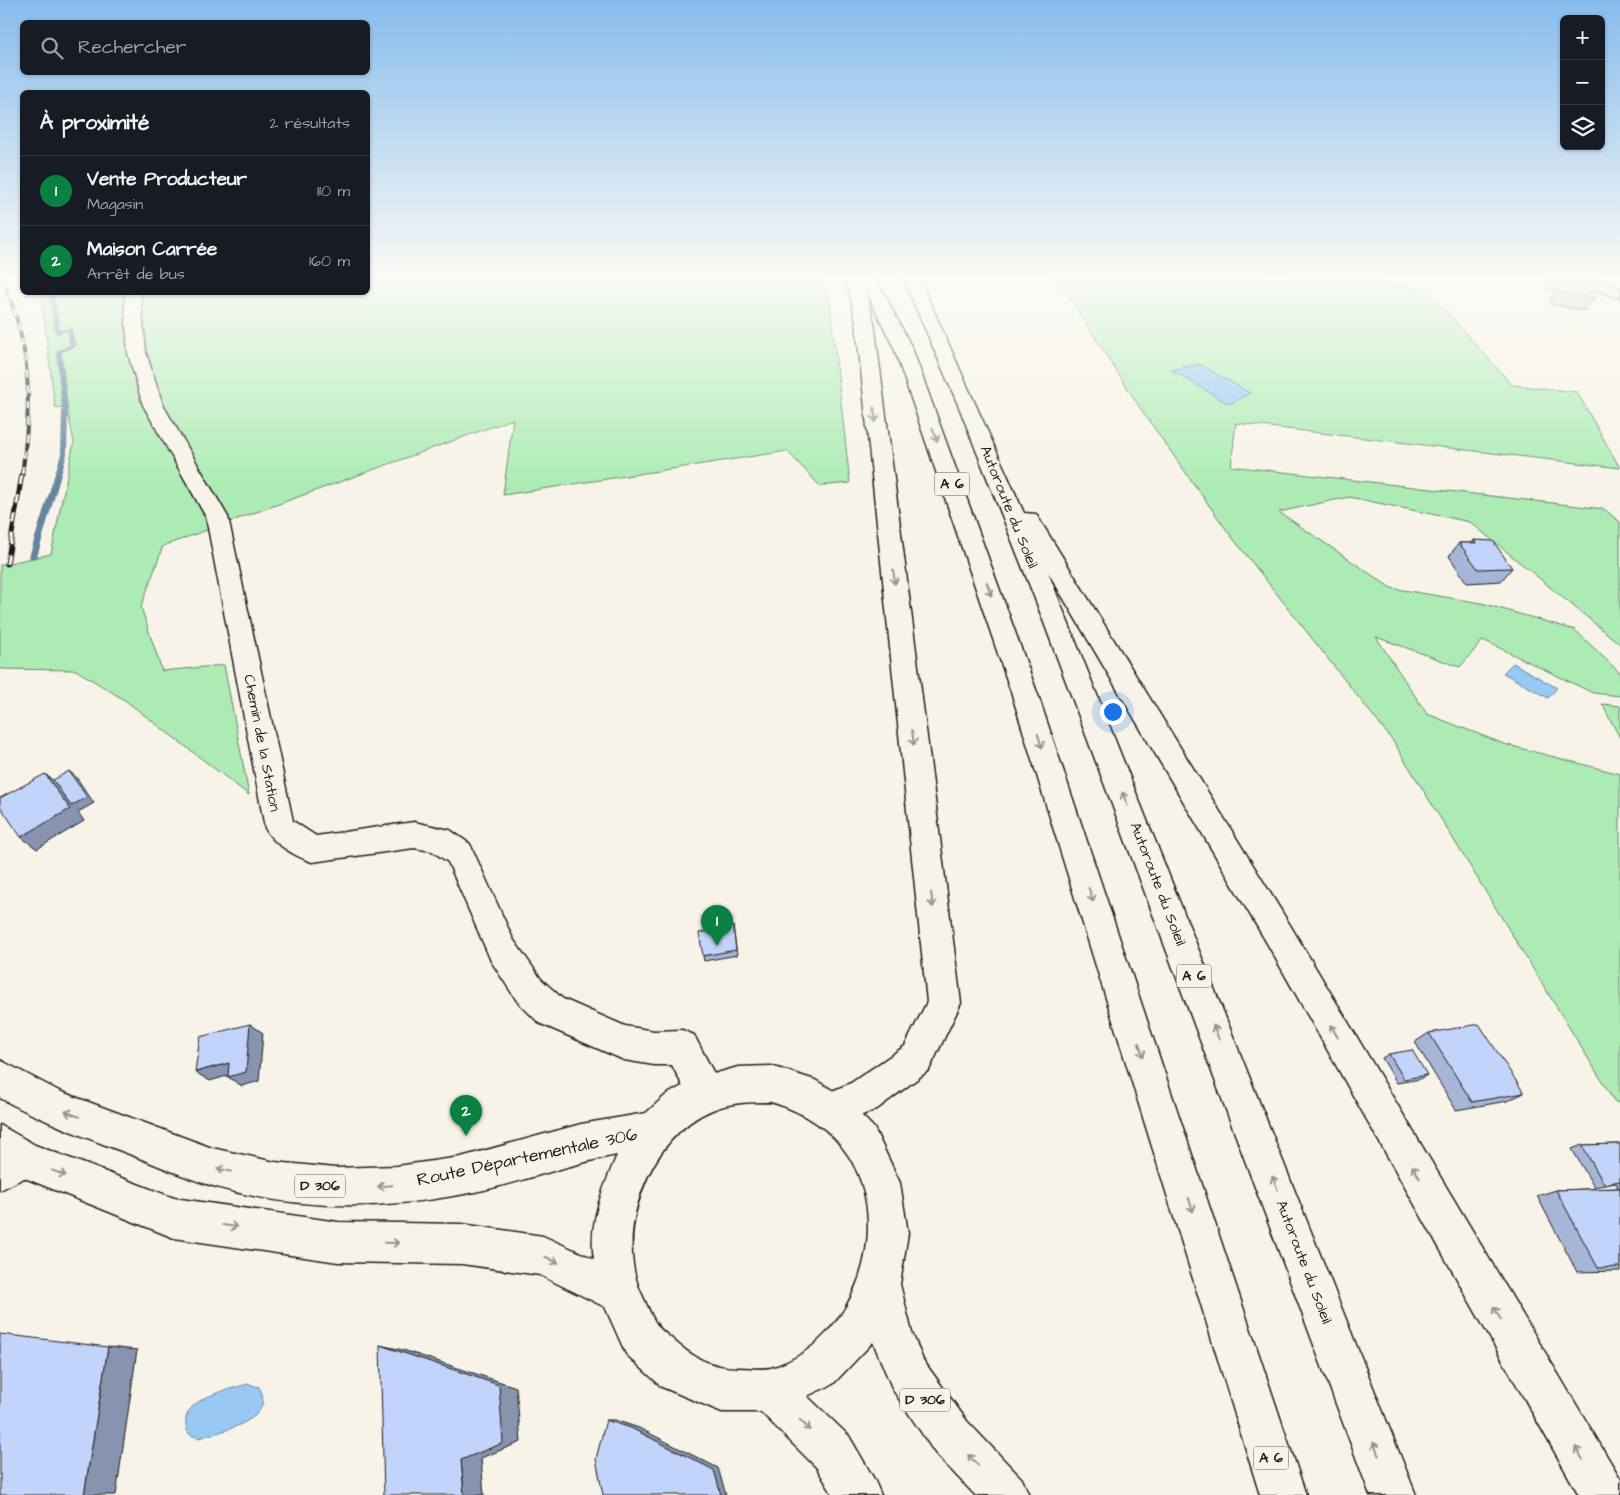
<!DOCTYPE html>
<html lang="fr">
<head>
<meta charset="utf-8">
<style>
	body { margin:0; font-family:"Architects Daughter",sans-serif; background:#242831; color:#f1f3f6 }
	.controls { position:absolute; right:15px; top:15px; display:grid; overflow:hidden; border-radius:8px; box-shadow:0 1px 4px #0004 }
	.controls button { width:45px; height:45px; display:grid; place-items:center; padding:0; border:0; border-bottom:1px solid #363941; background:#171b24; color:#f1f3f6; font:25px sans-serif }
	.you { position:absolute; left:1112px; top:711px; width:18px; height:18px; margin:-12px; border:4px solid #fff; border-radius:50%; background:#1a73e8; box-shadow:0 0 0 8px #1a73e833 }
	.badge { display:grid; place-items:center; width:32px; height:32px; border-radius:50%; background:#0b8043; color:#fff; font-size:16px; font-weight:700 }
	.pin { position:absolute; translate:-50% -41px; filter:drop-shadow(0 1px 2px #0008) }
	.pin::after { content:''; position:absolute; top:26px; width:18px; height:15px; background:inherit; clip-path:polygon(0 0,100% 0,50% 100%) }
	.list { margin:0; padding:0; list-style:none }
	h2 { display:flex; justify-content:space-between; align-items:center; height:65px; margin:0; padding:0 20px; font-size:21px }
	h2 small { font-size:16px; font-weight:400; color:#9ea1a6 }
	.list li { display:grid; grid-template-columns:32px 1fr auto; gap:15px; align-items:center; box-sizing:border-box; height:70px; padding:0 20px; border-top:1px solid #363941 }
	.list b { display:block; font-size:19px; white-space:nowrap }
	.list p { margin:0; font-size:16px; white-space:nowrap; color:#9ea1a6 }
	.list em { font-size:16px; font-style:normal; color:#9ea1a6 }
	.icon { flex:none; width:28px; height:28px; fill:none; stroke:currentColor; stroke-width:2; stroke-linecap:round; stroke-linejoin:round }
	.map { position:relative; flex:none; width:1620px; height:1495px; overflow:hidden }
	.search { position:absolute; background:#171b24; box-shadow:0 1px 4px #0004; left:20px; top:20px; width:350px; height:55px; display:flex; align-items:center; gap:12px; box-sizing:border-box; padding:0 18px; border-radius:8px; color:#9ea1a6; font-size:19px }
	.panel { position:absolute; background:#171b24; box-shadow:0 1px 4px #0004; left:20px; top:90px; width:350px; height:205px; border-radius:8px }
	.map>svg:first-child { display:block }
	.green { fill:#acecb4; stroke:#648468 }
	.water { fill:#97c9f4; stroke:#66849e }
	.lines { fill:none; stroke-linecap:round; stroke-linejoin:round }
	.stream { fill:#66849e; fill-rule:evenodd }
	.minor-casing { stroke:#1c1c1c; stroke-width:3 }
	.major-casing { stroke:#1c1c1c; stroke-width:3 }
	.highway-casing { stroke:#1c1c1c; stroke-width:3 }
	.minor { fill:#f7f3e8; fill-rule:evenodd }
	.major { fill:#f7f3e8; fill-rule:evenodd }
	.highway { fill:#f7f3e8; fill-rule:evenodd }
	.rail-far1-casing { stroke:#1c1c1c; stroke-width:4 }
	.rail-casing { stroke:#1c1c1c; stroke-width:5 }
	.rail-far1 { stroke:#f7f3e8; stroke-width:2.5; stroke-dasharray:8; stroke-linecap:butt }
	.rail { stroke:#f7f3e8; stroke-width:3; stroke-dasharray:10; stroke-linecap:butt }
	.wall { fill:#a7b6d7; stroke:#1c1c1c }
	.shaded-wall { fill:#8894af; stroke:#1c1c1c }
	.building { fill:#c2d4fa; stroke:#1c1c1c }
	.oneway { stroke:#94928c }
	.labels { text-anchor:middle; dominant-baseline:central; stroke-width:5; stroke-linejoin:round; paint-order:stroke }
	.shield { fill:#f7f3e8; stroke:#5e5c59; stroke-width:1 }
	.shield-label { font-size:14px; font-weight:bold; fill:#1c1c1c }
	.street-label { font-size:15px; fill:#1c1c1c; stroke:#f7f3e8 }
	.near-street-label { font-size:18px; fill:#1c1c1c; stroke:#f7f3e8 }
</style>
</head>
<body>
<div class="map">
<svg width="1620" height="1495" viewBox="0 0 1620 1495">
	<rect width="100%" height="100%" fill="#f7f3e8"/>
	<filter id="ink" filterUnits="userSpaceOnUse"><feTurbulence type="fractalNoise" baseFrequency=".02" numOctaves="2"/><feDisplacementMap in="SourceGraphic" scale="10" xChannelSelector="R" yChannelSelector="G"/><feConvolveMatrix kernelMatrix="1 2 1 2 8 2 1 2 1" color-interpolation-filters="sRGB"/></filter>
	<g filter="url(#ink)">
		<g class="green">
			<path d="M368,278H824L830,305L850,483L820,486L787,451L503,495L513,419L163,546L141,607L162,671L224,665L249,795L126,701L76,670L0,669V565L51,554L74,442L67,408L55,407L41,293L368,292Z"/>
			<path d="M1051,278H1365L1428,291L1512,385L1577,392L1620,468L1236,423L1231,466L1604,509L1620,522V644L1470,522L1349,497L1279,512L1391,588L1481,603L1575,630L1620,673V696L1593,693L1483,640L1460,667L1376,637L1427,714L1504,744L1620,774V1103L1615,1102L1393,741L1228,532L1142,411L1067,294Z"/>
			<path d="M1602,704L1620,706V738Z"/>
		</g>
		<g class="water">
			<path d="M1199,364L1250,393L1229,404L1171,370Z"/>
			<path d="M1513,663L1557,688L1548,698L1503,673Z"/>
			<path d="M248,1384L259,1387C278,1421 219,1432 198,1438L189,1434C172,1400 227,1390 248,1384Z"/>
		</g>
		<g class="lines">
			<path class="stream" d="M48,292H54L60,330L71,328L76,346L62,352L68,409L67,454L37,557L33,559L29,557L61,454L62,409L56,351L70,345L67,331L58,334L55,332Z"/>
			<g class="minor-casing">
				<g id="minor">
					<path d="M1564,278H1589L1620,288V298L1566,281Z"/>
					<path d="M124,292H140L146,353L163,405L228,517L293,821L316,836L414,822L450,830L470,844L513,939L541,979L563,999L625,1026L654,1031L682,1030L694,1035L724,1093L719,1106L706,1111L693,1106L672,1065H654L624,1060L539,1023L517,1001L491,961L448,862L432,851L414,848L312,862C295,856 273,844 265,828L206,517L143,405L128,353Z"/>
					<path d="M23,1140L36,1146L42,1159L36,1172L0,1190V1151Z"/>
				</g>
			</g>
			<g class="major-casing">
				<path id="major" d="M0,1060L59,1091L212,1148L275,1162L335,1168L397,1166L461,1157L581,1124L646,1113L666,1095L693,1080L738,1067L771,1066L815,1080L844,1097L874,1128L900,1183L908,1233L900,1284L912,1333L923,1360L967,1421L1022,1479L1029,1495H975L935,1453L893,1390L873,1342L833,1384L807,1396L849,1436L874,1479L881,1495H833L817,1468L761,1412H722L662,1387L626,1354L605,1307L540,1275L462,1264L338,1262L174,1238L10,1172L0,1166V1125L35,1145L174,1198L338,1222L462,1224L543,1236L594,1259C588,1224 603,1188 617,1155C563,1165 513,1186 459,1195C377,1210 293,1210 213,1186C183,1177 153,1163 124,1152C82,1136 40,1120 0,1098ZM771,1102C801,1111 830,1127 848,1155C895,1227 855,1344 771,1368C761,1370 749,1368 739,1368C711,1368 692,1357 672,1339C666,1334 659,1329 655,1322C650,1314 647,1305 643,1297C612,1236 648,1136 712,1110C731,1102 751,1102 771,1102Z"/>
			</g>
			<g class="highway-casing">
				<g id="highway">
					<path d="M846,278H876L912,348L1038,695L1306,1495H1260L1012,695L894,348L864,287L874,322L961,1003L929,1070L877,1109L831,1128L818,1123L813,1110L818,1097L851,1083L905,1046L927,1002L856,322Z"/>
					<path d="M903,278H919L1024,513L1036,514L1039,519L1290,925L1620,1478V1495H1579L1268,945L1048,572L1416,1495H1370L1037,604L959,407Z"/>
				</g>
			</g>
			<use href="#minor" class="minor"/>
			<use href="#major" class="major"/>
			<use href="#highway" class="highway"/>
			<g class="rail-far1-casing">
				<path id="rail-far1" d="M2,278C32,347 32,402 22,475"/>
			</g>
			<g class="rail-casing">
				<path id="rail" d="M7,564L22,474"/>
			</g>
			<use href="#rail-far1" class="rail-far1"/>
			<use href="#rail" class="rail"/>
		</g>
		<g class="wall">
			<path d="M1560,278H1583L1594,298L1585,311L1551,304V299L1555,293L1554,291L1545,289V285L1549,279L1558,281Z"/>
			<path d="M1474,540L1512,568L1501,581L1467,583L1449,556L1459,543H1472Z"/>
			<path d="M733,926L737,955L704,961L703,956Z"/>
			<path d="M1429,1033L1524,1093L1507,1101L1456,1110L1415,1042Z"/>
			<path d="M1389,1054L1427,1075L1420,1079L1397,1083L1382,1058Z"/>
			<path d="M1620,1144V1271L1577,1272L1537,1196L1556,1190L1618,1188L1616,1183L1594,1187L1572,1149L1582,1145Z"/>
		</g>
		<g class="shaded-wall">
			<path d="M69,771L76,777L94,803L78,812L84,821L37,849L21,837L45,774L60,786Z"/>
			<path d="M250,1024L263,1033L259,1081L242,1086L228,1077Z"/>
			<path d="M229,1063L243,1071L210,1081L195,1072Z"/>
			<path d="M380,1345L403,1350L516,1387L521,1442L481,1458L484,1495H464L461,1460Z"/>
			<path d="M108,1347L137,1350L116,1495H84Z"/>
			<path d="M606,1420H615L639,1428L718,1468L726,1495H721Z"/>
		</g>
		<g class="building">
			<path d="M1563,278H1583L1593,280L1594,298L1559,292V286L1563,287Z"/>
			<path d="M1549,279L1558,281V284L1549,283Z"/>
			<path d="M1474,540L1493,541L1512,568L1478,569L1459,543H1476Z"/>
			<path d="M69,771L87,797L71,806L53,780Z"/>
			<path d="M45,774L70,809L21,837L0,806V798Z"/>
			<path d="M733,926L736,950L703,956L699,933Z"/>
			<path d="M250,1024L246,1072L228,1077L229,1063L195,1072L200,1037Z"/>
			<path d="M1479,1024L1524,1093L1472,1102L1429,1033Z"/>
			<path d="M1412,1050L1427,1075L1404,1079L1389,1054Z"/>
			<path d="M1620,1144V1181L1604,1184L1582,1145Z"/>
			<path d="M1620,1188V1267L1598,1268L1556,1190Z"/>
			<path d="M0,1334L108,1347L84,1495H0Z"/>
			<path d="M380,1345L499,1385L503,1443L461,1460L464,1495H384Z"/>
			<path d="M606,1420L631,1428L714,1470L721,1495H603L596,1459Z"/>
		</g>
		<defs><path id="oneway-shaft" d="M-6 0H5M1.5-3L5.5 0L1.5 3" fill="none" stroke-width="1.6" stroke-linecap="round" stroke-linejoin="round" transform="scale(1.25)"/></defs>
		<g class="oneway">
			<use href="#oneway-shaft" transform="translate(875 415) rotate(83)"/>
			<use href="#oneway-shaft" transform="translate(935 435) rotate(70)"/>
			<use href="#oneway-shaft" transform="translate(894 577) rotate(83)"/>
			<use href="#oneway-shaft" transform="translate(989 589) rotate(71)"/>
			<use href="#oneway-shaft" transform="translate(913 738) rotate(83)"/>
			<use href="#oneway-shaft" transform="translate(1040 741) rotate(72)"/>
			<use href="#oneway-shaft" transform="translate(1125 799) rotate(-111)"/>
			<use href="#oneway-shaft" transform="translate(1091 895) rotate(72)"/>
			<use href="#oneway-shaft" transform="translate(932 900) rotate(83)"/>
			<use href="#oneway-shaft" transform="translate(1334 1031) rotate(-120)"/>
			<use href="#oneway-shaft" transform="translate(1216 1032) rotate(-111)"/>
			<use href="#oneway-shaft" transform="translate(1141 1050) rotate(72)"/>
			<use href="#oneway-shaft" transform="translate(72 1114) rotate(-159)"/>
			<use href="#oneway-shaft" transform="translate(224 1170) rotate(-168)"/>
			<use href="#oneway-shaft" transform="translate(1416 1172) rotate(-120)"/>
			<use href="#oneway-shaft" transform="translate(59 1173) rotate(21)"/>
			<use href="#oneway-shaft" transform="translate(1275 1183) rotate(-111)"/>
			<use href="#oneway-shaft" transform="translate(385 1186) rotate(175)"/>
			<use href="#oneway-shaft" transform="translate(1191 1205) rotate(72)"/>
			<use href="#oneway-shaft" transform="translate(230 1226) rotate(8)"/>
			<use href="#oneway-shaft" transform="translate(392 1243) rotate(1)"/>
			<use href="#oneway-shaft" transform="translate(552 1260) rotate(26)"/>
			<use href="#oneway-shaft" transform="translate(1497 1313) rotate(-120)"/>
			<use href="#oneway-shaft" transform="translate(805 1425) rotate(45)"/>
			<use href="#oneway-shaft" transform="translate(1376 1449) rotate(-111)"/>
			<use href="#oneway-shaft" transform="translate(1579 1453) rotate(-121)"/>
			<use href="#oneway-shaft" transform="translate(973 1460) rotate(-133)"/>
		</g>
	</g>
	<linearGradient id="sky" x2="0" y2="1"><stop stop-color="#87bced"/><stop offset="0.57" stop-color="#fbfaf5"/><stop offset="1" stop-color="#fbfaf5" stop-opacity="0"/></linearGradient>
	<rect width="1620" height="487" fill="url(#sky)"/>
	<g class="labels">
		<g class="shield">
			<rect x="934.5" y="472.5" width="35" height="23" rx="4"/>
			<rect x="1176.5" y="964.5" width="35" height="23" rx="4"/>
			<rect x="295" y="1174.5" width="50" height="23" rx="4"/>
			<rect x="900" y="1388.5" width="50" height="23" rx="4"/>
			<rect x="1253.5" y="1446.5" width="35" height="23" rx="4"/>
		</g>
		<g class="shield-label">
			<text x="952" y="484">A 6</text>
			<text x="1194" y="976">A 6</text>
			<text x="320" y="1186">D 306</text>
			<text x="925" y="1400">D 306</text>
			<text x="1271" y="1458">A 6</text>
		</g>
		<g class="street-label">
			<text transform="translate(1009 507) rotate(68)">Autoroute du Soleil</text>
			<text transform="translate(262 743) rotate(79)">Chemin de la Station</text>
			<text transform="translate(1158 884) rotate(69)">Autoroute du Soleil</text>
			<text transform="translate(1304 1262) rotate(69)">Autoroute du Soleil</text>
		</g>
		<g class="near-street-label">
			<text transform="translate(527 1157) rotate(-12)">Route Départementale 306</text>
		</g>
	</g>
</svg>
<div class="controls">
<button>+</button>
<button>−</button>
<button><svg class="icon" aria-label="layers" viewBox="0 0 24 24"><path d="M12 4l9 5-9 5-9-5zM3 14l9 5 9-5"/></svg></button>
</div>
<div class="you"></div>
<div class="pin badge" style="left:717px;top:946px">1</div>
<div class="pin badge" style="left:466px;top:1136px">2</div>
<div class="search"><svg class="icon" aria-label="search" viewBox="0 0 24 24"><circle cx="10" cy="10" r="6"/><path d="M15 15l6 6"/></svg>Rechercher</div>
<section class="panel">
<h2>À proximité<small>2 résultats</small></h2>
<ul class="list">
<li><span class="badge">1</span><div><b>Vente Producteur</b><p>Magasin</p></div><em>110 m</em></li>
<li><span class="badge">2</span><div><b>Maison Carrée</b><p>Arrêt de bus</p></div><em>160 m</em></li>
</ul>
</section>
</div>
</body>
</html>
